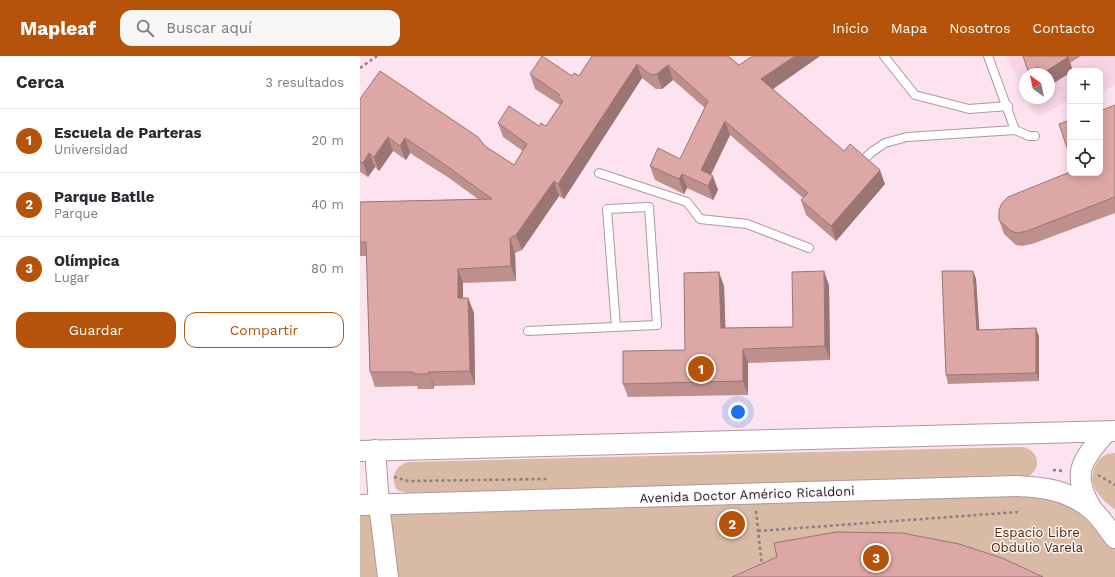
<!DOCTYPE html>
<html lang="es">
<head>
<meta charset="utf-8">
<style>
  body { margin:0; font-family:"Work Sans",sans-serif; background:#f7f7f7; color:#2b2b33 }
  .controls { position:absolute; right:12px; top:12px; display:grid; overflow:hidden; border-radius:8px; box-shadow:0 2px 10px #0003 }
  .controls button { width:36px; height:36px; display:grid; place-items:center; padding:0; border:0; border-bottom:1px solid #e1e1e2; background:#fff; color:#2b2b33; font:20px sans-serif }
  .compass { position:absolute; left:659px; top:12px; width:36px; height:36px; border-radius:50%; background:#fff; box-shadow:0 2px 10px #0003; rotate:327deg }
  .you { position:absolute; left:378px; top:356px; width:14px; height:14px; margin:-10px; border:3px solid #fff; border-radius:50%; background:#1a73e8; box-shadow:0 0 0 6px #1a73e833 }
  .badge { display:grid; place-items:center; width:26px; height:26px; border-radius:50%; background:#b45309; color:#fff; font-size:13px; font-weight:700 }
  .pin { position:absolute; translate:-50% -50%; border:2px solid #fff; box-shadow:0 1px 4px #0006 }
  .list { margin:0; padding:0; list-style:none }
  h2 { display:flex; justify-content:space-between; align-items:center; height:52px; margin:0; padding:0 16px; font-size:17px }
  h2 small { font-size:13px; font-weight:400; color:#7c7c81 }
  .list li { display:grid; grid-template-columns:26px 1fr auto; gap:12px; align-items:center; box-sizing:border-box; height:64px; padding:0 16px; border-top:1px solid #e1e1e2 }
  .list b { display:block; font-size:15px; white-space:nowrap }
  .list p { margin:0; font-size:13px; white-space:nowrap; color:#7c7c81 }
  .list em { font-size:13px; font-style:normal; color:#7c7c81 }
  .actions { display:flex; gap:8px; padding:12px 16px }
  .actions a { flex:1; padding:9px 0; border:1px solid #b45309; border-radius:12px; text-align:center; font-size:14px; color:#b45309 }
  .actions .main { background:#b45309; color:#fff }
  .icon { flex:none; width:22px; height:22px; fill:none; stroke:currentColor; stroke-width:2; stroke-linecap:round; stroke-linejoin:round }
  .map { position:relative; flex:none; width:755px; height:521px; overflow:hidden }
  header { display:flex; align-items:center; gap:24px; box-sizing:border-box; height:56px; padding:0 20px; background:#b45309; color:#fff }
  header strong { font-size:19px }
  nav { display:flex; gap:22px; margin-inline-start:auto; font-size:14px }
  .search { width:280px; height:36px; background:#f7f7f7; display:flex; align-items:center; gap:10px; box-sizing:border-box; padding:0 14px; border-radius:12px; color:#7c7c81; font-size:15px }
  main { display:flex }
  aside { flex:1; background:#fff }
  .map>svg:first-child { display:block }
  .built { fill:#f7d4e5 }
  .green { fill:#d8baa5 }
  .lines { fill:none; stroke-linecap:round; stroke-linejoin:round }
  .service-casing { stroke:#b097a3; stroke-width:10 }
  .tertiary-casing { stroke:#b097a3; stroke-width:22 }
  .path { stroke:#8f7d86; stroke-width:2.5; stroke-dasharray:3 3; stroke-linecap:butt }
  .service { stroke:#fff; stroke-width:8 }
  .tertiary { stroke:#fff; stroke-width:20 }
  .wall { fill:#bd908d }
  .shaded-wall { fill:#9a7573 }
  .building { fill:#dca7a4; stroke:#9a7573 }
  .labels { text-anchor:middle; stroke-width:3; stroke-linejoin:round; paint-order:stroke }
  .street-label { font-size:13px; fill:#241b20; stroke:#fcf6f9 }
  .park-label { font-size:13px; fill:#512905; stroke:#fcf6f9 }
</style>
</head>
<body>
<header>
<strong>Mapleaf</strong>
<div class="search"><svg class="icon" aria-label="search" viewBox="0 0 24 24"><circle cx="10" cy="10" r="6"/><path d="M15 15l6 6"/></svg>Buscar aquí</div>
<nav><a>Inicio</a><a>Mapa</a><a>Nosotros</a><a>Contacto</a></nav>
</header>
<main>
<aside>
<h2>Cerca<small>3 resultados</small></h2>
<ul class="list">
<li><span class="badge">1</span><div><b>Escuela de Parteras</b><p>Universidad</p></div><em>20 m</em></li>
<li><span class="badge">2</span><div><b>Parque Batlle</b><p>Parque</p></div><em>40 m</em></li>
<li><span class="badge">3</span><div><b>Olímpica</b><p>Lugar</p></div><em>80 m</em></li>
</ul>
<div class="actions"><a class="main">Guardar</a><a>Compartir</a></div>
</aside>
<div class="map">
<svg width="755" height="521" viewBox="0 0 755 521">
  <rect width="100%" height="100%" fill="#fde2ef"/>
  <polygon class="built" points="646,0 755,0 755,29 745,34 742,28 740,29 740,15 710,15 710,44 679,60 673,57 667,42 689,42 689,18 665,18 665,38"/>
  <g class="green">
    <path d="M663 391C681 395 682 416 664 422L47 437 37 434C30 421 34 411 48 406Z"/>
    <path d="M755 397V454C740 441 724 428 737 407 741 400 747 397 755 397Z"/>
    <polygon points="684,431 755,482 755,521 0,521 0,449"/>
  </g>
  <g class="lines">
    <defs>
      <g id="service">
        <polyline points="524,0 555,39 609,53 648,50"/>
        <polyline points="628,0 655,74 669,80 675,80"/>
        <polyline points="504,103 513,95 525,87 547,81 655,74"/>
        <polyline points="239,117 327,146 340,163 387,168 449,192"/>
        <polyline points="168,275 297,269 289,151 247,153 256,271"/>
      </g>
      <g id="tertiary">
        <polyline points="15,394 19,448 28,521"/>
        <polyline points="0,395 755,375"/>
        <path d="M0 449 656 430C684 431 708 434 731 453 740 460 748 473 755 482"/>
        <path d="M732 453C710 417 722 405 746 376"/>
      </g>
    </defs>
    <use href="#service" class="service-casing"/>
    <use href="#tertiary" class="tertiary-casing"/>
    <g class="path">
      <polyline points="0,12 17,0"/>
      <polyline points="693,414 704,415"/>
      <polyline points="738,419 755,429"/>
      <polyline points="34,421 48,425 188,423"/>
      <polyline points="396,455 402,510"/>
      <polyline points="398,475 658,456"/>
    </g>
    <use href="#service" class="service"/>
    <use href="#tertiary" class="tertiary"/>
  </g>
  <g class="wall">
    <polygon points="232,0 379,9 393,0 460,0 413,33 484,95 525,128 476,185 446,159 441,144 443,142 370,79 351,119 358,134 353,144 327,132 324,138 295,124 290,110 320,103 345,52 313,24 302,33 296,33 282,22 204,143 199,140 162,194 155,197 156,225 103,227 103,242 108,242 114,257 115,329 74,330 74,333 58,333 57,330 15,331 10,316 7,200 0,200 0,146 118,143 89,122 50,97 46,104 33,95 19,115 15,111 8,121 0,116 0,43 125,90 154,109 163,95 143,81 138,67 179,70 186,70 200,49 175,33 170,18 212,20 219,20"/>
    <polygon points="663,0 721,0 710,7 713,15 689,18 669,18"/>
    <polygon points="755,49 755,157 672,188 662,190 656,189 644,178 639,164 740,117"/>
    <polygon points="613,215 616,223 619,274 676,272 679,281 679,325 588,328 586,319"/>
    <polygon points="469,229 470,304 388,307 388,339 268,341 263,328 325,294 364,230 365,272 433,271"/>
  </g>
  <g class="shaded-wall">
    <polygon points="435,0 460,0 407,37 401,23"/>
    <polygon points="708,1 713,15 710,15 710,17 689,30 689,18 682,18"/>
    <polygon points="277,8 282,22 204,143 198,128"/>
    <polygon points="308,9 313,24 302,33 297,18"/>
    <polygon points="365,65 370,79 346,128 341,114"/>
    <polygon points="28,81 33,95 19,115 14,101"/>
    <polygon points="45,82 50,97 46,104 40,90"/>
    <polygon points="9,97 15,111 8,121 3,107"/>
    <polygon points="520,114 525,128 476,185 471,170"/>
    <polygon points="322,118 327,132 324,138 319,123"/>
    <polygon points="353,120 358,134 353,144 348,130"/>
    <polygon points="194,125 199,140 162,194 156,179"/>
    <polygon points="150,182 155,197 156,225 151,210"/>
    <polygon points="98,213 103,227 103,257 98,242"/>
    <polygon points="464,215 469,229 470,304 465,290"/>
    <polygon points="613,215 616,223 620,282 617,274"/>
    <polygon points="359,216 364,230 366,286 361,272"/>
    <polygon points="108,242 114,257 115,329 110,315"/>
    <polygon points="676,272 679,281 679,325 676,317"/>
    <polygon points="383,293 388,307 388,339 383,325"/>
    <polygon points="68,316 74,330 74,333 69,318"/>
  </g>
  <g class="building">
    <polygon points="182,0 212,20 214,17 219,20 232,0 368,0 379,9 393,0 435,0 401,23 484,95 490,88 520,114 471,170 441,144 448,137 365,65 341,114 353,120 348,130 322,118 319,123 290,110 298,92 320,103 348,45 308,9 297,18 291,19 277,8 198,128 194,125 156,179 150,182 151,210 98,213 98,242 108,242 110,315 68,316 69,318 53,318 53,316 10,316 6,186 0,186 0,146 132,143 84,108 45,82 40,90 28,81 14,101 9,97 3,107 0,105 0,43 20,15 118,81 125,90 154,109 167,88 138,67 149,50 179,70 181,67 186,70 203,45 198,41 200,39 170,18"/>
    <polygon points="663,0 708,0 708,1 682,18 681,18 678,11 668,15"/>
    <polygon points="755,49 755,141 667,175 657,177 651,175 639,164 639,154 642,147 648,141 710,116 710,117 740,117 740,55"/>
    <polygon points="710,64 710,100 699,68"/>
    <polygon points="464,215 465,290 383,293 383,325 263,328 263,295 325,294 324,217 359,216 361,272 433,271 432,216"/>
    <polygon points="582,215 613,215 617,274 676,272 676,317 586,319"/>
    <polygon points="476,476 542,477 599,488 642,502 683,521 372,521 417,501 414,487"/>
  </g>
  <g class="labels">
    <g class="street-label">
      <text transform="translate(387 438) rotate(-2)" y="5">Avenida Doctor Américo Ricaldoni</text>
    </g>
    <g class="park-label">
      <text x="677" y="481">Espacio Libre<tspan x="677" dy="15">Obdulio Varela</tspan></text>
    </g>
  </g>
</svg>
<div class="controls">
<button>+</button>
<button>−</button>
<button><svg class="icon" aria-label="locate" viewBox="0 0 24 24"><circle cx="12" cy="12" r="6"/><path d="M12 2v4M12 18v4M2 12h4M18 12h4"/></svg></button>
</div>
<svg class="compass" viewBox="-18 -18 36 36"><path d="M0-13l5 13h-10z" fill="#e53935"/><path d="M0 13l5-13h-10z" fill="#7c7c81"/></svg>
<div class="you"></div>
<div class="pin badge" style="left:341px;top:313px">1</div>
<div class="pin badge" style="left:372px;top:468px">2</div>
<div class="pin badge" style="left:516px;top:502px">3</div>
</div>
</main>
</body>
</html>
